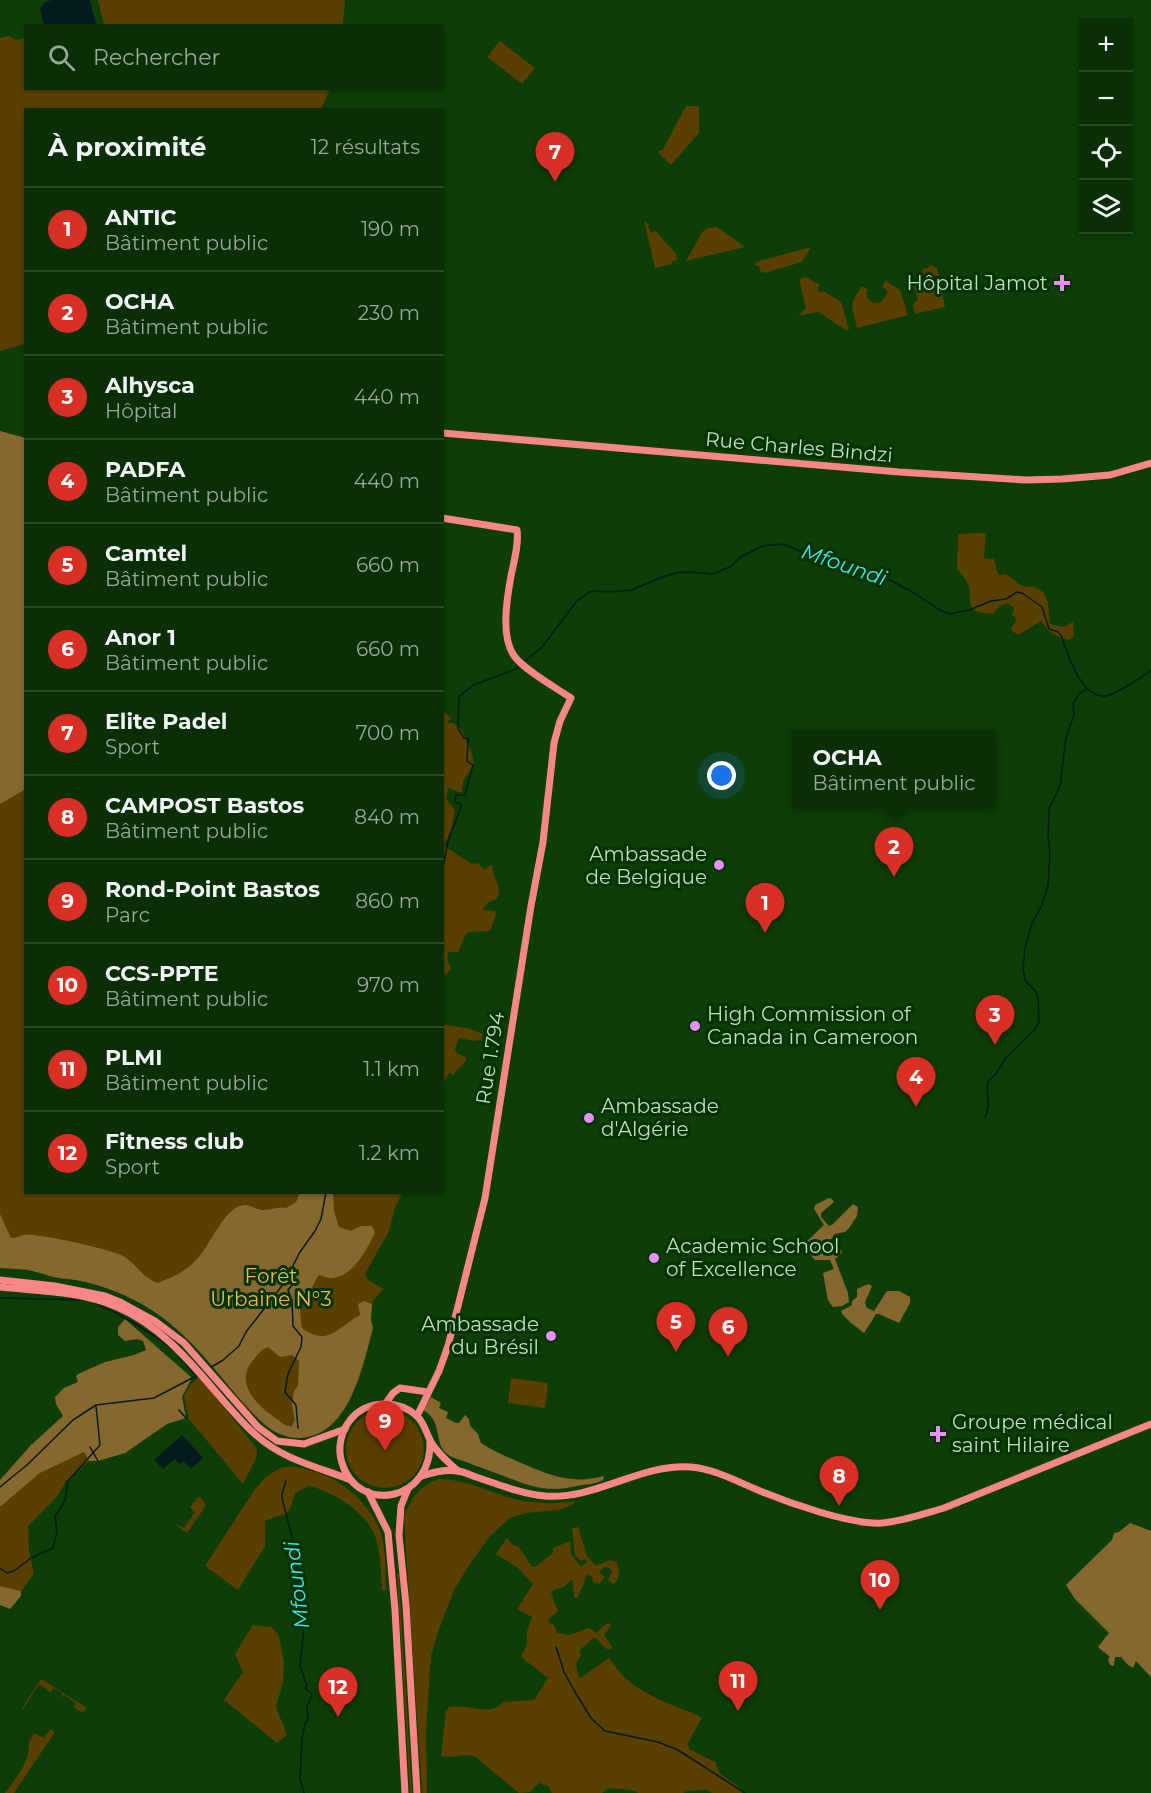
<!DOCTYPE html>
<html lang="fr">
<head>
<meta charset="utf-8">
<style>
  body { margin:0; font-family:Montserrat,sans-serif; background:#13360f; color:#f1f3f6 }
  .controls { position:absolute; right:18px; top:18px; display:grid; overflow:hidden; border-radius:0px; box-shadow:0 2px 4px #0004 }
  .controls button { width:54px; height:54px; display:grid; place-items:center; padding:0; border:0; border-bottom:2px solid #2a4a27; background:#0a2e05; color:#f1f3f6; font:30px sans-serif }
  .you { position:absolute; left:722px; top:776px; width:21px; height:21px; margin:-15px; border:4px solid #fff; border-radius:50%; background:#1a73e8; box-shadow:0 0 0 9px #1a73e833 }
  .badge { display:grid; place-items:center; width:39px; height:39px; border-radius:50%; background:#d93025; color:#fff; font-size:20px; font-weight:700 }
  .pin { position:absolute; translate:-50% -50px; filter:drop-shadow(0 2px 3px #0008) }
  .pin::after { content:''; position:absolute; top:32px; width:21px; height:18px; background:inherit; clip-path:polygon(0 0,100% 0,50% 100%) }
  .popup { position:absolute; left:792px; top:730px; width:204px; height:78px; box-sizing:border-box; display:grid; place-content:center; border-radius:0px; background:#0a2e05; filter:drop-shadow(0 2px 4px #0005); font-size:20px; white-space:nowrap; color:#99a89a }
  .popup b { font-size:22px; color:#f1f3f6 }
  .popup::after { content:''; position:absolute; left:50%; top:100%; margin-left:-12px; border:12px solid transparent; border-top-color:#0a2e05 }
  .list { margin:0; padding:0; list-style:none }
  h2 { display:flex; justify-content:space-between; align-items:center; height:78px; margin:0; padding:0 24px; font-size:26px }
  h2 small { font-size:20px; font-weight:400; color:#99a89a }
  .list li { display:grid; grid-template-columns:39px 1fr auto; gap:18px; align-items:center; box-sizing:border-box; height:84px; padding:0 24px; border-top:2px solid #2a4a27 }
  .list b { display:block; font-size:22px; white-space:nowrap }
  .list p { margin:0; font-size:20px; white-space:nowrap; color:#99a89a }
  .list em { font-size:20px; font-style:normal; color:#99a89a }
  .icon { flex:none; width:33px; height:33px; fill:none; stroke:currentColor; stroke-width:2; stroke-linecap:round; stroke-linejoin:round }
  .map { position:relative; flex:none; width:1151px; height:1793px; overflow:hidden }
  .search { position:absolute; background:#0a2e05; box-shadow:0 2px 4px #0004; left:24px; top:24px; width:420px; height:66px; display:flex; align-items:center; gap:15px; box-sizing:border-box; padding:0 21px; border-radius:0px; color:#99a89a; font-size:22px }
  .panel { position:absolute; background:#0a2e05; box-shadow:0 2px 4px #0004; left:24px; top:108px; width:420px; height:1086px; border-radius:0px }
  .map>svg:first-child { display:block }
  .green { fill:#593f00 }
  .forest { fill:#86682f; fill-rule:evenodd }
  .water { fill:#051a1c }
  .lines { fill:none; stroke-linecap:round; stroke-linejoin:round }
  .stream { stroke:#051a1c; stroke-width:1.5 }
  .secondary { stroke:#f68785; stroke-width:7 }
  .poi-dot { fill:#eb8dfb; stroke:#030; stroke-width:2 }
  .labels { text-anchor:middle; stroke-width:6; stroke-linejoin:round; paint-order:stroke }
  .poi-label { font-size:20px; fill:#c3ddbf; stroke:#030; text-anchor:start }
  .street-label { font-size:20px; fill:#c3ddbf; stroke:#030 }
  .park-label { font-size:20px; fill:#eeb84d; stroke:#030 }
  .water-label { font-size:21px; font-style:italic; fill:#36eaf5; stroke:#030 }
</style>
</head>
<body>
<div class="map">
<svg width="1151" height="1793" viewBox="0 0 1151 1793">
  <rect width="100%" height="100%" fill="#0d3e07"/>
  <g class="green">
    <polygon points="98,0 345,0 343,25 104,26"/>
    <polygon points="9,36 16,40 25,38 26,88 330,89 321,109 26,110 25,344 0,351 0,38"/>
    <polygon points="500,41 535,68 522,84 487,57"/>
    <polygon points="686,106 699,106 699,133 671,165 658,152 660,150 662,151"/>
    <polygon points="644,220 649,225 648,227 652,233 655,230 676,254 677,260 672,261 672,264 655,268"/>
    <polygon points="717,227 745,247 686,261 703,231 708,228"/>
    <polygon points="811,247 802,262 765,273 760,271 759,266 756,266 755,262"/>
    <polygon points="930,265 937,268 945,307 915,314 913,304 918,299 913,285 924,268 927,269"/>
    <polygon points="806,277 820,285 817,290 821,293 823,291 841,302 849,330 846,330 818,312 798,316 806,308 799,279"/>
    <path d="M886 281 900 290 908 315 857 328C852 304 848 307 862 286L868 290 866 293 868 299 874 303 881 302 887 294 886 289 882 287Z"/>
    <path d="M0 431 26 438V1192L402 1193 395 1208 389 1231 365 1274 368 1280 384 1289C370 1301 368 1311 373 1328 364 1362 350 1434 305 1437 289 1438 276 1434 263 1423 242 1407 227 1382 210 1362 196 1345 181 1331 163 1318 140 1300 109 1287 81 1281 72 1279 62 1279 54 1277 48 1276 42 1273 36 1272 25 1269 12 1269 0 1268Z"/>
    <path d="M986 533 984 558 994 559 998 575 1006 574 1022 586 1034 587 1043 592 1048 602 1050 624 1063 627 1073 622 1074 636 1070 640C1056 637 1049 633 1041 621L1018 635 1011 630 1017 619 1012 615 1014 608 1007 603 999 607 992 614C982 613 970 613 970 600 970 592 971 598 970 590 968 581 963 576 957 569L958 534Z"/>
    <path d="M443 711 452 719 448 720 449 723H453L462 730C467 742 472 750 474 764L463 781 462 793 448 788 446 799 455 810 452 826 444 846 472 864 478 863 484 870 491 865 493 867C492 882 503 880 497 899L489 902 483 908V910L495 911 496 915 490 931 469 932 466 934 458 952H448L447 959 451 968 446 975 442 971Z"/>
    <polygon points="443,1023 444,1025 467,1028 483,1034 481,1040 474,1041 459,1038 455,1049 457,1053 466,1057 466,1061 455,1072 455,1075 449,1073 443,1084"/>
    <polygon points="200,1377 257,1449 256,1459 243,1484 189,1419 184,1396 191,1384"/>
    <polygon points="511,1378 548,1383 545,1408 508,1403"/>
    <circle cx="385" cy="1449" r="39"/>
    <polygon points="84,1452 89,1461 66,1481 56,1498 28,1526 29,1550 34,1574 21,1591 0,1586 0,1507 40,1473"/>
    <path d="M294 1466C306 1470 319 1472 330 1478 349 1487 369 1506 378 1526 387 1545 385 1570 386 1590L382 1591C381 1574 381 1556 376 1539 369 1514 333 1491 309 1486L295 1493C287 1521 288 1511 265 1521V1546L238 1590 205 1566 255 1489 267 1476 280 1468Z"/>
    <path d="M439 1479C468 1479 492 1494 519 1500 538 1504 556 1504 575 1501L574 1504 559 1510 526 1513 510 1518 490 1536 470 1564 454 1590 438 1632 431 1656 426 1730 427 1793H422L404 1517C412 1497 418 1487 439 1479Z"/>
    <polygon points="198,1497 201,1498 205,1503 205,1507 187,1533 177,1526 178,1525 184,1528 195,1512 190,1507"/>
    <path d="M578 1527 587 1556 596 1566 610 1560 617 1562C618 1570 622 1579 613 1584L608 1580 612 1572 610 1568 605 1567 599 1572 605 1577 599 1584 593 1582 592 1576 586 1575 583 1586 577 1598H574L573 1581 571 1580 564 1587 554 1590 551 1593 558 1611 548 1620 549 1623 554 1625 557 1633 569 1635 589 1628 596 1633C600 1630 604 1624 609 1623L611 1625 604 1635 612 1647 610 1650 605 1648 596 1638H593L579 1651 581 1655 576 1663 579 1678 582 1677 609 1658C614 1664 618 1671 624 1677 645 1696 674 1706 700 1716L701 1719 688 1743 689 1749 715 1762 720 1774 739 1787 742 1793H712L707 1790H701L687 1791 683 1793H639L630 1790 608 1788 602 1793H552L548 1786 539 1783 530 1792 519 1793 515 1790 476 1757C465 1752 453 1759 441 1756L446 1711 449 1707C467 1703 490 1718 503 1702L534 1700 548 1678 521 1657 527 1644V1631L532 1617 517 1609 533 1584 518 1568 496 1554 507 1538 513 1545 519 1547 532 1567H535L553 1553V1548L570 1541 571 1554 580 1566H581L587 1562 585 1559 582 1561 575 1556C573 1546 574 1537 572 1528Z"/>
    <polygon points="397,1573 399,1574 400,1595 412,1793 410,1793"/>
    <polygon points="253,1625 272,1627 279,1636 284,1663 283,1682 276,1707 287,1735 277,1743 224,1700 243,1672 235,1654"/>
    <polygon points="41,1679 43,1680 87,1708 82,1713 74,1707 76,1703 64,1695 60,1698 62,1693 54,1688 50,1692 39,1684 23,1709 22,1708"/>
    <path d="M50 1729 55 1732 14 1793H5C17 1776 30 1762 29 1742L34 1733 44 1738Z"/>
  </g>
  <g class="forest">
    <polygon points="0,431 25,438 26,789 0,804"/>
    <path d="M300 1193H333L334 1211 339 1227 351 1231 361 1226H372L375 1233C367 1249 353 1276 333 1278 328 1279 323 1276 319 1275 315 1280 313 1287 309 1292 297 1304 300 1312 302 1328 328 1347 337 1328 360 1315L358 1304 364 1301 372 1304 371 1320 373 1328C362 1367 350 1434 301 1438 286 1439 270 1431 260 1420 226 1387 202 1347 163 1318 140 1300 109 1287 81 1281 72 1279 62 1279 54 1277 48 1276 42 1273 36 1272 25 1268 12 1269 0 1268V1214L11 1238C17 1238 19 1236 24 1235 35 1232 109 1249 121 1255 137 1263 139 1276 158 1283 173 1277 186 1272 197 1259 209 1247 225 1205 245 1205 251 1205 257 1210 263 1210 272 1210 276 1207 286 1208L296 1202ZM268 1347 280 1357 292 1355 299 1361 298 1386 294 1391 292 1405 295 1420 292 1426C284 1427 283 1423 277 1419 256 1405 233 1382 254 1359 258 1354 262 1349 268 1347Z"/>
    <polygon points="829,1198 832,1199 834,1202 821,1213 821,1217 829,1226 832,1225 853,1204 858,1207 857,1216 849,1228 845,1232 835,1234 823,1250 825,1251 835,1247 839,1248 842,1251 841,1254 835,1259 848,1293 849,1302 842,1306 833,1307 828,1300 823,1273 834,1269 830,1260 815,1260 807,1251 804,1244 824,1225 814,1209 815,1205"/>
    <polygon points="868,1284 872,1286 865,1302 866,1306 867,1308 874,1311 887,1291 899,1291 910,1297 910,1303 899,1323 879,1314 876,1314 864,1333 851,1323 843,1315 841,1311 852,1305 852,1301 857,1297 857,1289"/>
    <polygon points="125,1319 192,1378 182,1397 186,1418 167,1424 125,1453 98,1461 89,1461 84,1452 40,1473 0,1507 0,1480 31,1445 63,1416 56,1404 55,1397 64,1388 78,1382 76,1376 78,1374 105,1362 134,1355 146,1350 143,1341 137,1339 125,1341 118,1335 118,1327"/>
    <path d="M431 1397 441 1403 439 1408 448 1412 446 1418 456 1423H459L465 1415 469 1419 470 1426 478 1434 481 1443C493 1451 505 1456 519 1462 549 1475 571 1485 604 1476L603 1480C594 1485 586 1484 577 1486 545 1493 530 1486 501 1475 491 1471 481 1468 471 1464 463 1460 452 1459 446 1453 434 1443 443 1421 423 1410Z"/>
    <polygon points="1130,1523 1151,1531 1151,1677 1136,1661 1133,1668 1128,1665 1121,1657 1115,1657 1114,1666 1110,1665 1108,1659 1110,1657 1098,1647 1109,1633 1075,1599 1066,1585 1112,1540 1114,1533 1119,1532"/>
    <polygon points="0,1586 21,1591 21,1596 10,1609 0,1605"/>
  </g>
  <g class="water">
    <polygon points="52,0 90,0 96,25 44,25 40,9 45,2"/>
    <polygon points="182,1435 203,1458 191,1469 183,1461 179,1464 175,1459 163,1469 154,1460"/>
  </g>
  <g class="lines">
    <g class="stream">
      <path d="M524 662 542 647 576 602 589 592 596 591 608 592 632 590 662 577 676 573 689 572 712 574 730 567 741 557 754 550 763 546 784 544 844 570 859 573 879 574 914 593 938 609 949 614 969 610 991 601 1006 599 1017 592 1022 593 1042 607 1049 629 1058 632 1061 635C1068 654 1080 698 1106 696 1115 695 1142 677 1151 670"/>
      <polyline points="442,873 448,841 461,807 461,805 455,801 456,795 465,795 473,765 467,761 468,739 464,738 458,728 459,697 473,685 516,669 520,665"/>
      <polyline points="442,970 444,994 442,1003"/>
      <path d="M985 1118C992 1100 985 1096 988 1081L996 1074 1005 1059 1034 1030 1039 1022 1038 997 1036 992 1025 980 1023 968 1025 948 1032 923 1042 905 1048 885 1050 855 1048 835 1049 809 1060 786 1066 737 1074 715 1073 703 1079 694 1086 689"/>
      <polyline points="288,1274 296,1280 288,1290 292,1301 293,1326 302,1337 301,1347 288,1374 285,1392 296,1405 298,1428"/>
      <polyline points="0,1298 83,1300"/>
      <path d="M96 1303C124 1316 149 1331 174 1350"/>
      <polyline points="179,1356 196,1375"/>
      <polyline points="210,1368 223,1360 239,1346 246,1332 284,1283 300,1252 315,1231 321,1219 326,1192"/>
      <polyline points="179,1410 186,1418"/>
      <polyline points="90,1447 98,1461"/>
      <polyline points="286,1481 282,1494 282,1498 298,1560 296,1574 299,1591 297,1598 305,1616 300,1666 307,1686 305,1688 311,1693 312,1696 307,1706 308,1719 305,1724 302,1738 300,1779 304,1793"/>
      <polyline points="0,1487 27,1465 73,1420 96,1405 154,1398 198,1375"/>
      <path d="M0 1568 7 1573 14 1571 31 1558 53 1548 57 1532 55 1516C65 1503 67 1498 67 1482L100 1445 96 1406"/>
      <polyline points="556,1647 564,1672 575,1692 591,1718 605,1731 658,1742 678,1750 745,1793"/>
    </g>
    <g class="secondary">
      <polyline points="442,433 899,472 1026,480 1062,479 1110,475 1151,463"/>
      <polyline points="0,1280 55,1286 105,1296 120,1302 155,1321 184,1343 258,1427 277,1441 304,1444 345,1429"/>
      <path d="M0 1287C38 1291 81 1291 117 1307 164 1327 195 1368 228 1406 237 1416 246 1427 257 1436 284 1460 318 1467 351 1480"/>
      <polyline points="386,1403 393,1393 400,1388 428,1392"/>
      <path d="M417 1416 439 1371 448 1346 485 1198 531 906 543 842 554 743 560 721 571 698C556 688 526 671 515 657 500 638 507 598 511 576 514 561 519 544 517 530L442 518"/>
      <path d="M430 1440C433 1502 358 1515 342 1463 337 1448 341 1431 351 1419 367 1400 398 1399 417 1416 424 1423 426 1432 430 1440 436 1452 448 1462 458 1471"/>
      <path d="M422 1476C434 1472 445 1469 458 1471 465 1472 472 1476 479 1478 500 1485 522 1494 545 1496 596 1500 641 1463 691 1467 715 1469 738 1482 760 1491 789 1503 851 1525 882 1523 904 1521 923 1514 944 1508L1151 1424"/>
      <polyline points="408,1489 401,1506 399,1535 406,1605 417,1793"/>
      <polyline points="368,1492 388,1532 395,1610 405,1793"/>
    </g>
  </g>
  <g class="poi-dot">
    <path d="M1059 274h6v6h6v6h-6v6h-6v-6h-6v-6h6z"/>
    <circle cx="719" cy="865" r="6"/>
    <circle cx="695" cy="1026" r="6"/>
    <circle cx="589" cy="1118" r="6"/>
    <circle cx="654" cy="1258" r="6"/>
    <circle cx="551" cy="1336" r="6"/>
    <path d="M935 1425h6v6h6v6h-6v6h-6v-6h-6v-6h6z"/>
  </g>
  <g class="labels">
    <g class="poi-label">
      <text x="1048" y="290" text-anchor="end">Hôpital Jamot</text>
      <text x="707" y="861" text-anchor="end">Ambassade<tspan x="707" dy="23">de Belgique</tspan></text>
      <text x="707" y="1021">High Commission of<tspan x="707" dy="23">Canada in Cameroon</tspan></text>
      <text x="601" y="1113">Ambassade<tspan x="601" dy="23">d'Algérie</tspan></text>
      <text x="666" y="1253">Academic School<tspan x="666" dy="23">of Excellence</tspan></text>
      <text x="539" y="1331" text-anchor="end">Ambassade<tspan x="539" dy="23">du Brésil</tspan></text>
      <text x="952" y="1429">Groupe médical<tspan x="952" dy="23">saint Hilaire</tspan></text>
    </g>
    <g class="street-label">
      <text transform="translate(799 447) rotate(5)" y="7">Rue Charles Bindzi</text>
      <text transform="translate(490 1058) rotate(-81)" y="7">Rue 1.794</text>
    </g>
    <g class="park-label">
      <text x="271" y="1283">Forêt<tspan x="271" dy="23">Urbaine N°3</tspan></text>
    </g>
    <g class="water-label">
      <text transform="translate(844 565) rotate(19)" y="7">Mfoundi</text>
      <text transform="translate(297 1585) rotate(-97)" y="7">Mfoundi</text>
    </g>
  </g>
</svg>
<div class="controls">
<button>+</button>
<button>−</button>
<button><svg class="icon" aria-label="locate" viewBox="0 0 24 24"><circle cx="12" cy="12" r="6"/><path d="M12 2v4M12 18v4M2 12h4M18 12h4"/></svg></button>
<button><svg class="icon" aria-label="layers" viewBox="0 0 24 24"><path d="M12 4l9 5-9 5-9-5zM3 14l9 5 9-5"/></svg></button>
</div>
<div class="you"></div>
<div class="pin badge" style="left:765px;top:933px">1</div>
<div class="pin badge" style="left:894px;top:877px">2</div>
<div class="popup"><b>OCHA</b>Bâtiment public</div>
<div class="pin badge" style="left:995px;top:1045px">3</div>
<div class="pin badge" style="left:916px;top:1107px">4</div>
<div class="pin badge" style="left:676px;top:1352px">5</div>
<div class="pin badge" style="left:728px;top:1357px">6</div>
<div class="pin badge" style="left:555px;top:182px">7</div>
<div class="pin badge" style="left:839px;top:1506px">8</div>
<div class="pin badge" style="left:385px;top:1451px">9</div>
<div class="pin badge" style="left:880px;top:1610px">10</div>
<div class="pin badge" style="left:738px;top:1711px">11</div>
<div class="pin badge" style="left:338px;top:1717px">12</div>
<div class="search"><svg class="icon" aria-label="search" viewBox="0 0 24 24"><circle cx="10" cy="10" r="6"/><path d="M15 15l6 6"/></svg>Rechercher</div>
<section class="panel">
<h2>À proximité<small>12 résultats</small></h2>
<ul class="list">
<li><span class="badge">1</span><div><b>ANTIC</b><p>Bâtiment public</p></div><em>190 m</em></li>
<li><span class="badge">2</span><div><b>OCHA</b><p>Bâtiment public</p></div><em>230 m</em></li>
<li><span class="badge">3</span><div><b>Alhysca</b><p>Hôpital</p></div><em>440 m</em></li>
<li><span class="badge">4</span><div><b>PADFA</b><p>Bâtiment public</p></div><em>440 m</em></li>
<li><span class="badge">5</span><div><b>Camtel</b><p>Bâtiment public</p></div><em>660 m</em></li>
<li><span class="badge">6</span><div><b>Anor 1</b><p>Bâtiment public</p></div><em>660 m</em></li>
<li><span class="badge">7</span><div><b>Elite Padel</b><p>Sport</p></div><em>700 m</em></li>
<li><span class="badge">8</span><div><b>CAMPOST Bastos</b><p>Bâtiment public</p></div><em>840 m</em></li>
<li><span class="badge">9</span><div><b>Rond-Point Bastos</b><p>Parc</p></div><em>860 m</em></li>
<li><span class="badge">10</span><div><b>CCS-PPTE</b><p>Bâtiment public</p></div><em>970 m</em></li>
<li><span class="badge">11</span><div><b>PLMI</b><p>Bâtiment public</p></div><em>1.1 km</em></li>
<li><span class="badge">12</span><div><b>Fitness club</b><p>Sport</p></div><em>1.2 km</em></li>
</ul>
</section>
</div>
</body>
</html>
